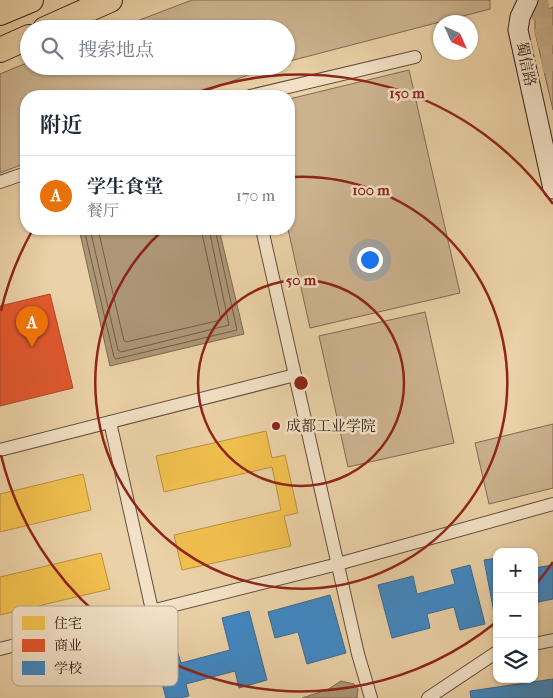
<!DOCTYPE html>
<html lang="zh">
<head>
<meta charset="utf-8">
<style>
  body { margin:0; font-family:"IM FELL French Canon","Noto Serif SC",serif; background:#f6f6f7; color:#1f2937 }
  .controls { position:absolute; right:15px; bottom:15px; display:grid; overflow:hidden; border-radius:10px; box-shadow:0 1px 4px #0004 }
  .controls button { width:45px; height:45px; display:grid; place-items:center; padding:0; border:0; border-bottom:1px solid #e0e1e3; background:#fff; color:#1f2937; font:25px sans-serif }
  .compass { position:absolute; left:433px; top:15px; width:45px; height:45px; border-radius:50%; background:#fff; box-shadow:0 1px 4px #0004; rotate:135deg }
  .you { position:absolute; left:369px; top:259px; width:18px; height:18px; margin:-12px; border:4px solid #fff; border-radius:50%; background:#1a73e8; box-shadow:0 0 0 8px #1a73e833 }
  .badge { display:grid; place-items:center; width:32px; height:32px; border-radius:50%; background:#1a73e8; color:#fff; font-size:16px; font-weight:700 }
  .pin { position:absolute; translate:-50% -41px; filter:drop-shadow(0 1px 2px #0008) }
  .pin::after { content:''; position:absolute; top:26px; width:18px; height:15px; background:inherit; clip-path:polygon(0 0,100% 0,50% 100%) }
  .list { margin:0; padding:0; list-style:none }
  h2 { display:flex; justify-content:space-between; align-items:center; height:65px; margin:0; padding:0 20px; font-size:21px }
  h2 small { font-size:16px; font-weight:400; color:#747a83 }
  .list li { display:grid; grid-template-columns:32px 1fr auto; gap:15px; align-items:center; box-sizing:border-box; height:80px; padding:0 20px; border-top:1px solid #e0e1e3 }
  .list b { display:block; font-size:19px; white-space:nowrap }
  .list p { margin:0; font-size:16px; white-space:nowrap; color:#747a83 }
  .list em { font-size:16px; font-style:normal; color:#747a83 }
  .icon { flex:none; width:28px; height:28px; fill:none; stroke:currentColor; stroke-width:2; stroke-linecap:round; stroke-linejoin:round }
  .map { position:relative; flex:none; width:553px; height:698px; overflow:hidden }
  .search { position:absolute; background:#fff; box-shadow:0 1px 4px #0004; left:20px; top:20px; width:275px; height:55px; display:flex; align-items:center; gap:12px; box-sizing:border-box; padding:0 18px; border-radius:28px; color:#747a83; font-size:19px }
  .panel { position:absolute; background:#fff; box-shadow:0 1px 4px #0004; left:20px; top:90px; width:275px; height:145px; border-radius:20px }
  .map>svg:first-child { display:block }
  .green { fill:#ccb38f; stroke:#806b54 }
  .water { fill:#ad9676; stroke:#7d6850 }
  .homes { fill:#f2c14e; stroke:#b9923e }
  .shops { fill:#e4572e; stroke:#af4727 }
  .schools { fill:#3f88c5; stroke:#3c6a91 }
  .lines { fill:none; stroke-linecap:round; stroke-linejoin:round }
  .shore { stroke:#705c47; stroke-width:1 }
  .secondary-tunnel { stroke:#c6ae8a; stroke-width:19; stroke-dasharray:19 9; stroke-linecap:butt }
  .street-casing { stroke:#624e3c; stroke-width:14 }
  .secondary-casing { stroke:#342318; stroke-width:21 }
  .highway-casing { stroke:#342318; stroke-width:26 }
  .street { stroke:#f2e1c6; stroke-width:12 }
  .secondary { stroke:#f2e1c6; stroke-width:19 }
  .highway { stroke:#ebd1a7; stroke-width:24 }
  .ring { fill:none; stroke:#8f2418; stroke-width:2.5 }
  .poi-dot { fill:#8f2418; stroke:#f2e1c6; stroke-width:2 }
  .labels { text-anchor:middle; stroke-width:5; stroke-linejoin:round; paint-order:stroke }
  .street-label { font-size:15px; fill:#342318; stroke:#f2e1c6 }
  .poi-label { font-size:15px; fill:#342318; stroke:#f2e1c6; text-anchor:start }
  .key { fill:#f2e1c6; stroke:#b9a892; stroke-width:1 }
  .key-label { font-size:14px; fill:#342318 }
  .centre { fill:#8f2418; stroke:#f2e1c6; stroke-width:2.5 }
  .ring-label { font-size:15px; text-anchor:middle; font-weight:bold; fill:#8f2418; stroke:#f2e1c6; stroke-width:5; stroke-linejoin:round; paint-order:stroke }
</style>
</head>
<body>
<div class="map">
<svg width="553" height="698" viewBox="0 0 553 698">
  <rect width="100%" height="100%" fill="#ebd1a7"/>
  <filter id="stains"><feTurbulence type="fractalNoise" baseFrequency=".004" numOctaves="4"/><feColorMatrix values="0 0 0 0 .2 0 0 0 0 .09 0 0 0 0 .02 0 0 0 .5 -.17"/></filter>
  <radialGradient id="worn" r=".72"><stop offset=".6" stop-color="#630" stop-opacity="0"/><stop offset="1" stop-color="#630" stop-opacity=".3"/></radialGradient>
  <g class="green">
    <polygon points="192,0 490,0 490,9 286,62 286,29 116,29"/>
    <polygon points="553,7 553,110 535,32 535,16"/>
    <polygon points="29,62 29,66 271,66 194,96 26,96 26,163 0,173 0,74"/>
    <polygon points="409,70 460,293 310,328 288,229 289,99"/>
    <polygon points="425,312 454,443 348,467 319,336"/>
    <polygon points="553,424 553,488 489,504 475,443"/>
  </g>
  <g class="water">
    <polygon points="79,229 219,229 244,334 110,366"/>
    <polygon points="341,681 354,684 358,689 357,698 302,698 327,690"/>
  </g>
  <g class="homes">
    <polygon points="266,431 272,458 285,455 298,513 284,516 291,546 182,570 174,535 281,510 272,467 164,492 156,456"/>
    <polygon points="83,474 91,510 0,532 0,494"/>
    <polygon points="101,553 110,589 0,615 0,577"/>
  </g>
  <polygon class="shops" points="50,294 73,388 0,406 0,306"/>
  <g class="schools">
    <polygon points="497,558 497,623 496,623 484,560"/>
    <polygon points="470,565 485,624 460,630 454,607 427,614 430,628 392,638 378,585 413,576 417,594 455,584 451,570"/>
    <polygon points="553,565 553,599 534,603 534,568"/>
    <polygon points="330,595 346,653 307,664 298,632 275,638 268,612"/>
    <polygon points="249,611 267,680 239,688 235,671 186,684 189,696 180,698 166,698 150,639 172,633 181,663 230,650 222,618"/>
    <polygon points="553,679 553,698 471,698 470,691"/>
  </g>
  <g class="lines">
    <g class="shore">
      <polyline points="84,229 114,357 116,359 237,330 215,229"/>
      <polyline points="90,229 118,350 121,352 229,325 209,229"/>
      <polyline points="98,229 124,341 126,342 221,320 201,229"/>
    </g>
    <polyline class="secondary-tunnel" points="538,0 553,71"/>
    <defs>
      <g id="street">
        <polyline points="250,96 415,57"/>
        <polyline points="0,182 26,173"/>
        <polyline points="262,229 358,654 371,698"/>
        <polyline points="110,422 152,610"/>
        <polyline points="0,450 295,375"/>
        <polyline points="534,644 553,640"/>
        <polyline points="0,649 338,564 553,504"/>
        <polyline points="428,698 497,652"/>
      </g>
      <polyline id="secondary" points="528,0 520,17 518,30 553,189"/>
      <g id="highway">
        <polyline points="0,13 31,0"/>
        <polyline points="45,29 110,0"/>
        <polyline points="0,50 29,37"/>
      </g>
    </defs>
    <use href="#street" class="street-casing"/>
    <use href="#secondary" class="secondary-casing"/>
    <use href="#highway" class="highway-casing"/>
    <use href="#street" class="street"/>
    <use href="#secondary" class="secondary"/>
    <use href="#highway" class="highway"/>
  </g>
  <g class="ring">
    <circle cx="301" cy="383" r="103"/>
    <path d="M290 177A206 206 0 1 1 163 230"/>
    <path d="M553 562A309 309 0 0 1 536 584M495 623A309 309 0 0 1 1 455M1 311A309 309 0 0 1 32 231M188 96A309 309 0 0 1 553 204"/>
  </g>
  <circle class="poi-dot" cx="276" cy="426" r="5"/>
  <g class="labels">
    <g class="street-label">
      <text transform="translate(526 64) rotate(78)" y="5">蜀信路</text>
    </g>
    <g class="poi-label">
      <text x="286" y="431">成都工业学院</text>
    </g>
  </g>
  <rect x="12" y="606" width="166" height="80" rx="8" class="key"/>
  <rect x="22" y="616" width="23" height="14" fill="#f2c14e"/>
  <rect x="22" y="639" width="23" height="13" fill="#e4572e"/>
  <rect x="22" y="661" width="23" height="14" fill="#3f88c5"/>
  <g class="key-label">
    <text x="54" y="628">住宅</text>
    <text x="54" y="650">商业</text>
    <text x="54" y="673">学校</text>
  </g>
  <circle cx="301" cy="383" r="8" class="centre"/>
  <g class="ring-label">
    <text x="407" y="98">150 m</text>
    <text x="371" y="195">100 m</text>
    <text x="301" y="285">50 m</text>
  </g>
  <rect width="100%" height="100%" filter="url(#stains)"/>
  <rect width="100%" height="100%" fill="url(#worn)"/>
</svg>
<div class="controls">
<button>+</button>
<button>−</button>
<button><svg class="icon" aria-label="layers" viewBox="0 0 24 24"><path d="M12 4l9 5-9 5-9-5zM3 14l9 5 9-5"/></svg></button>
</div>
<svg class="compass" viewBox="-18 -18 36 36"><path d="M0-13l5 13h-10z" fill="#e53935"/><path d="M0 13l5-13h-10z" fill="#747a83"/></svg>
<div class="you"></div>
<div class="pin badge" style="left:32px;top:347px;background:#e8710a">A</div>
<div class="search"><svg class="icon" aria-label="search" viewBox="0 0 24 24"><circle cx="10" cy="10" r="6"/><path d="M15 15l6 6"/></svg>搜索地点</div>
<section class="panel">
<h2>附近<small></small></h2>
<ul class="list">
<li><span class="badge" style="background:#e8710a">A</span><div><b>学生食堂</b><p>餐厅</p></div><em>170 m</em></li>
</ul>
</section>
</div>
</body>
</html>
